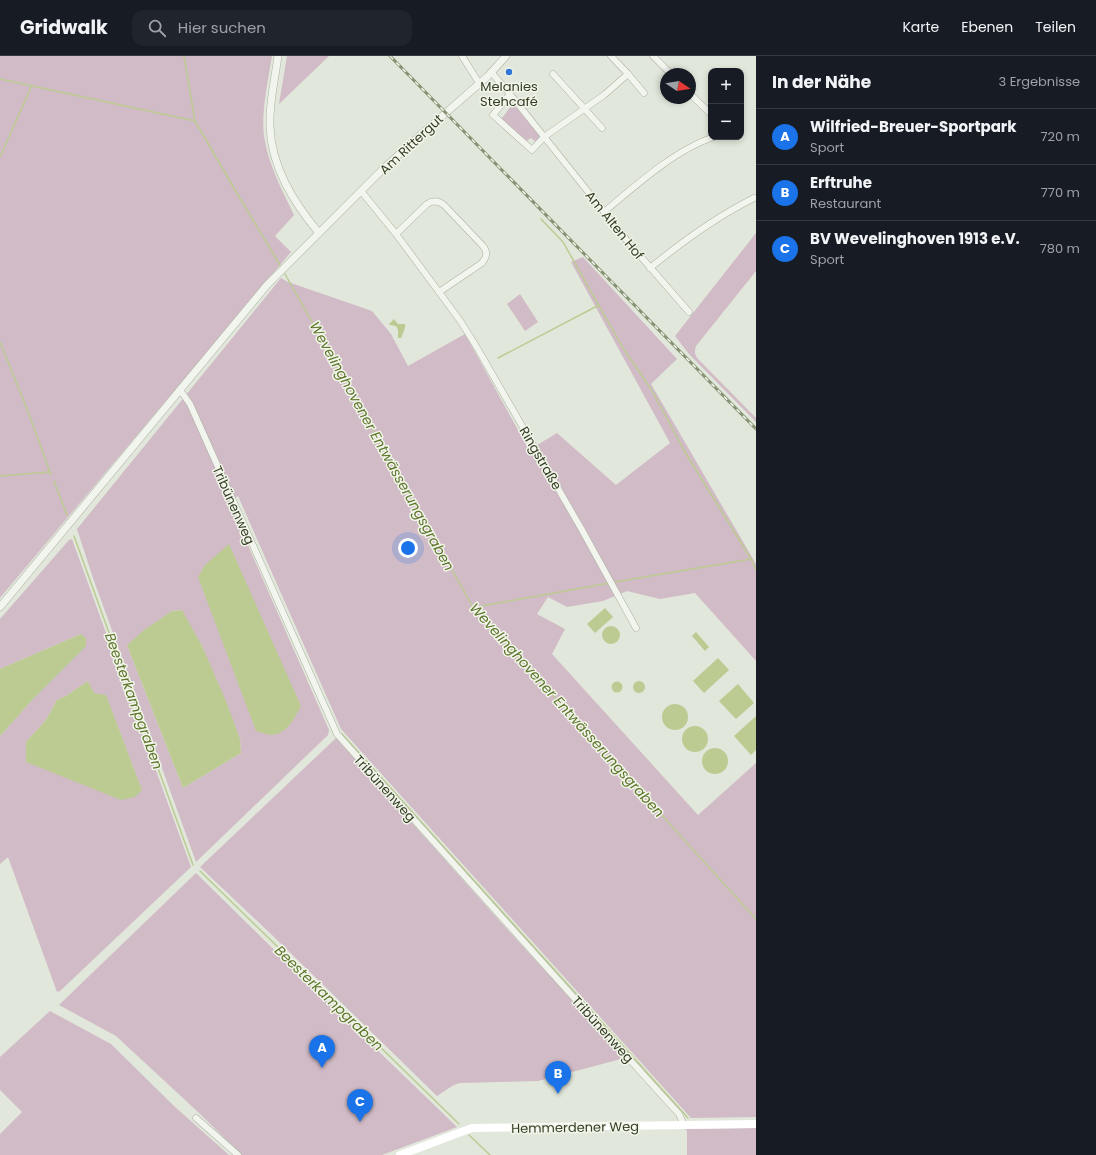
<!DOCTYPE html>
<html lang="de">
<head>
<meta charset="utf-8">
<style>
  body { margin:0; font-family:Poppins,sans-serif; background:#20242c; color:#f1f3f6 }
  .controls { position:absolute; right:12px; top:12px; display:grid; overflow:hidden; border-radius:8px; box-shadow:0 2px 6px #0003 }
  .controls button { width:36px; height:36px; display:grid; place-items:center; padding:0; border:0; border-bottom:1px solid #363941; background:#171b24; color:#f1f3f6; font:20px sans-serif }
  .compass { position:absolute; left:660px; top:12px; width:36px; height:36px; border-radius:50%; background:#171b24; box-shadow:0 2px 6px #0003; rotate:102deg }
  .you { position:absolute; left:408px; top:492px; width:14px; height:14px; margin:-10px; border:3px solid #fff; border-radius:50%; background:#1a73e8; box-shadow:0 0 0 6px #1a73e833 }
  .badge { display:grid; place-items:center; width:26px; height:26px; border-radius:50%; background:#1a73e8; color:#fff; font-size:13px; font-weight:700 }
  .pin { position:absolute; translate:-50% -33px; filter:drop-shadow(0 1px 2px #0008) }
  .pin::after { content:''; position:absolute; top:21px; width:14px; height:12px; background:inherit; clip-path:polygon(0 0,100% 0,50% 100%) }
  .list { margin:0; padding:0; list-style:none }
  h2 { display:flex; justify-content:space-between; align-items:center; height:52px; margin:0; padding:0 16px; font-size:17px }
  h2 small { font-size:13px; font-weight:400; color:#9ea1a6 }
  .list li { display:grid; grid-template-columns:26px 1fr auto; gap:12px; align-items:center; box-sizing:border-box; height:56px; padding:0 16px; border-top:1px solid #363941 }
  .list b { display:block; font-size:15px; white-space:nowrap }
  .list p { margin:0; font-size:13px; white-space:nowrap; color:#9ea1a6 }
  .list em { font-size:13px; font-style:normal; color:#9ea1a6 }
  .icon { flex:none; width:22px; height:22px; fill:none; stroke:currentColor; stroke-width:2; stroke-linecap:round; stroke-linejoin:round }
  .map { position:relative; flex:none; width:756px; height:1099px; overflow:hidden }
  header { display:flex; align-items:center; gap:24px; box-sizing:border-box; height:56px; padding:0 20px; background:#171b24; border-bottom:1px solid #363941 }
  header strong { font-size:19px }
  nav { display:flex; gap:22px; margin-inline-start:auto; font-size:14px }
  .search { width:280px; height:36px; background:#20242c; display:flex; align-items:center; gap:10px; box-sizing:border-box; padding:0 14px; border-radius:12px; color:#9ea1a6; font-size:15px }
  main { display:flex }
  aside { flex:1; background:#171b24 }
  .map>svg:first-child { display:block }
  .green { fill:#d1bbc6; fill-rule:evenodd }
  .water { fill:#bccb92 }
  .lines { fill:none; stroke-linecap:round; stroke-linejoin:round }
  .stream { stroke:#bccb92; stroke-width:1.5 }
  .minor-casing { stroke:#aab1a0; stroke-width:7 }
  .tertiary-casing { stroke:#aab1a0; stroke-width:8 }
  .minor { stroke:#f2f5ee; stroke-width:6 }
  .tertiary { stroke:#f2f5ee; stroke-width:7 }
  .secondary { stroke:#fff; stroke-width:8 }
  .rail-casing { stroke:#869273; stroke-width:3 }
  .rail { stroke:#f1f5ea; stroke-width:1.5; stroke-dasharray:4.5; stroke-linecap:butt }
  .poi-dot { fill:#3275d9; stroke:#f1f5ea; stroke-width:1.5 }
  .labels { text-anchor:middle; stroke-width:3; stroke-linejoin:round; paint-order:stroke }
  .poi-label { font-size:13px; fill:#343e24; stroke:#f1f5ea }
  .street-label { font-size:13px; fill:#343e24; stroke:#f1f5ea }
  .water-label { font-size:14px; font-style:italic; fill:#5e752b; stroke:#f1f5ea }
</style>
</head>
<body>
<header>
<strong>Gridwalk</strong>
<div class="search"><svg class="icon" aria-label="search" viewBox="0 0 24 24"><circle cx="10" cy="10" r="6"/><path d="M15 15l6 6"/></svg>Hier suchen</div>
<nav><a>Karte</a><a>Ebenen</a><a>Teilen</a></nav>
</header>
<main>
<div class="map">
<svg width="756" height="1099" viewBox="0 0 756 1099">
  <rect width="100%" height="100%" fill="#e2e7db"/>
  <g class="green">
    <path d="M0 0H272C268 25 261 56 264 80 268 108 282 134 294 159L275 180 291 196 0 542Z"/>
    <polygon points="287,0 329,0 279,48"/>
    <polygon points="513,47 541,81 536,86 531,82 525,86 500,65"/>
    <path d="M756 177V215L696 290C694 296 695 299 698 303L756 362V366L689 298 675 280Z"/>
    <path d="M583 201 677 303 651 328 756 508V605L695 537 660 543 627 535 603 545 567 551 548 541 537 558 565 573 552 598 698 759 756 707V1061L691 1062 341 673 238 440 229 446 329 674 328 679 196 806 93 522 77 473 281 222 288 226 372 255 391 278 408 310 465 278 529 394 557 377 616 429 670 387 571 206ZM181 554 202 590 240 683 241 697 183 732 127 589 172 555Z"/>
    <polygon points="520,238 538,266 525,275 507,248"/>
    <path d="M72 483 191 811 60 935 57 936 8 801 0 808V680L34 642 81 578 0 613V563L69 484ZM88 625 93 637 106 640 142 734 26 686 46 664 57 644 66 640Z"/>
    <polygon points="336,682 505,871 625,1002 538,1025 459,1027 452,1030 437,1040 272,879 200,811"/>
    <polygon points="196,817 312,931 457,1071 382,1099 242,1099 198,1056 116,980 59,949"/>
    <polygon points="50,955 111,988 175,1051 229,1099 0,1099 0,1078 22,1056 0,1034 0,1001"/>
    <polygon points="756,1072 756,1099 687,1099 687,1075 685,1073"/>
  </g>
  <g class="water">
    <path d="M394 263 398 268H405C406 272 402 279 401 282H398V274L396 270 390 269 389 268Z"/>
    <path d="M229 488 301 650C294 663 287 679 269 679 265 678 260 676 256 675L198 521 205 509Z"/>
    <polygon points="605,552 613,561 595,577 587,568"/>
    <polygon points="182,554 202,590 226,645 240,683 241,697 183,732 127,589 144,574 172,555"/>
    <circle cx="611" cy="579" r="9"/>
    <polygon points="696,576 709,591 705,595 692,580"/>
    <polygon points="81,578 86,582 86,590 34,642 0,680 0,613"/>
    <polygon points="718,602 729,614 704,637 693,625"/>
    <polygon points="88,625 94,637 106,639 142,734 135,741 121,744 26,706 26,686 46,664 57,644 66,640"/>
    <circle cx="639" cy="631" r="6"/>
    <circle cx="617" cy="631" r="5.5"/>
    <polygon points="738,628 754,647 736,663 719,645"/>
    <circle cx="675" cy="661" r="13"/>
    <polygon points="756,660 756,694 751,699 734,680"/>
    <circle cx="695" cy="683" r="13"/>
    <circle cx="715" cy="705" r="13"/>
  </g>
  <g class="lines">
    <g class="stream">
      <polyline points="184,0 195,65"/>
      <polyline points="0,23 195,65 238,139 280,209"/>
      <polyline points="0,101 32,29"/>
      <polyline points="541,163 563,186 623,292 651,333 685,396 751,503"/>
      <polyline points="285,218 473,551 756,863"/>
      <polyline points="0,286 29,358 51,419"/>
      <polyline points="498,302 599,249"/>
      <polyline points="0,420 50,416"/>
      <polyline points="54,425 67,459"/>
      <polyline points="74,480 193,809"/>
      <polyline points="615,526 751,503 756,514"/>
      <polyline points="482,550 610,527"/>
      <polyline points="473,551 477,550"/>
      <polyline points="342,678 688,1062"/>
      <polyline points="200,815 459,1068"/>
      <polyline points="469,1079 490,1099"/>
    </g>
    <defs>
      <g id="minor">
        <polyline points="462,0 479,27"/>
        <polyline points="611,0 628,18 644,37"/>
        <polyline points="653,0 671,18"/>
        <polyline points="491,16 510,38 629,187 689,256"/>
        <polyline points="553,18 602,72"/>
        <polyline points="510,38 493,59 532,94 544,81 604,39 628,18"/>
        <polyline points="690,38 711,58"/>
        <path d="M361 135 396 178 439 236 482 207C487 201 488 196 483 190L444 149C439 145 433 144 427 148L396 178"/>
        <path d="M604 156C635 130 676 93 714 81"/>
        <path d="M650 212C683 185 716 161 754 142"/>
        <polyline points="439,236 461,266 476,290 582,474 636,572"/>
        <polyline points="180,334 190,348 337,678 657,1034 679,1058 684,1069"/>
        <polyline points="196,1062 238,1099"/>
      </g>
      <g id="tertiary">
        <path d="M278 0C275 23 269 46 270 70 271 111 294 147 319 177"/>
        <polyline points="0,551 267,229 383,113 416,83 488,20 506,0"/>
      </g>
    </defs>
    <use href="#minor" class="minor-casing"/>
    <use href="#tertiary" class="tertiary-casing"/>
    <use href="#minor" class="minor"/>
    <use href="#tertiary" class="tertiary"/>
    <polyline class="secondary" points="400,1099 472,1072 756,1068"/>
    <defs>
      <polyline id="rail" points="390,0 756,373"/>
    </defs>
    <use href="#rail" class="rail-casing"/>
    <use href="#rail" class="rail"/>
  </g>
  <circle class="poi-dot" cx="509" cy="16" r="4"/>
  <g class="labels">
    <g class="poi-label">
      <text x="509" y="35">Melanies<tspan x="509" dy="15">Stehcafé</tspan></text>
    </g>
    <g class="street-label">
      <text transform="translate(411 88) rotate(-43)" y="5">Am Rittergut</text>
      <text transform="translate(615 169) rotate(51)" y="5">Am Alten Hof</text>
      <text transform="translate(541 402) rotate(60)" y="5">Ringstraße</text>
      <text transform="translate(234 449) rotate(66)" y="5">Tribünenweg</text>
      <text transform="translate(385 732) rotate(48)" y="5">Tribünenweg</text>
      <text transform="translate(603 973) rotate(48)" y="5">Tribünenweg</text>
      <text transform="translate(575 1071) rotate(-1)" y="5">Hemmerdener Weg</text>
    </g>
    <g class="water-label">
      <text transform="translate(382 390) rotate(61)" y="5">Wevelinghovener Entwässerungsgraben</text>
      <text transform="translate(134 645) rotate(70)" y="5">Beesterkampgraben</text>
      <text transform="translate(567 654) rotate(48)" y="5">Wevelinghovener Entwässerungsgraben</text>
      <text transform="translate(329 942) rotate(44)" y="5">Beesterkampgraben</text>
    </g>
  </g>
</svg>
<div class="controls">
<button>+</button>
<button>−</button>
</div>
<svg class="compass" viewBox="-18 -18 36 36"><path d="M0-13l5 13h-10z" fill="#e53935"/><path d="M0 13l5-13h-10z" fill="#9ea1a6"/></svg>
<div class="you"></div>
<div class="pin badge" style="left:322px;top:1012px">A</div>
<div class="pin badge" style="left:558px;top:1038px">B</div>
<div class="pin badge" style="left:360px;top:1066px">C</div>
</div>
<aside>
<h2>In der Nähe<small>3 Ergebnisse</small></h2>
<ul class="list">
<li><span class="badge">A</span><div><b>Wilfried-Breuer-Sportpark</b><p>Sport</p></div><em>720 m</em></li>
<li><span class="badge">B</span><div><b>Erftruhe</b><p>Restaurant</p></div><em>770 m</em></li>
<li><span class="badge">C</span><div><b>BV Wevelinghoven 1913 e.V.</b><p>Sport</p></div><em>780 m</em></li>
</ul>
</aside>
</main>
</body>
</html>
